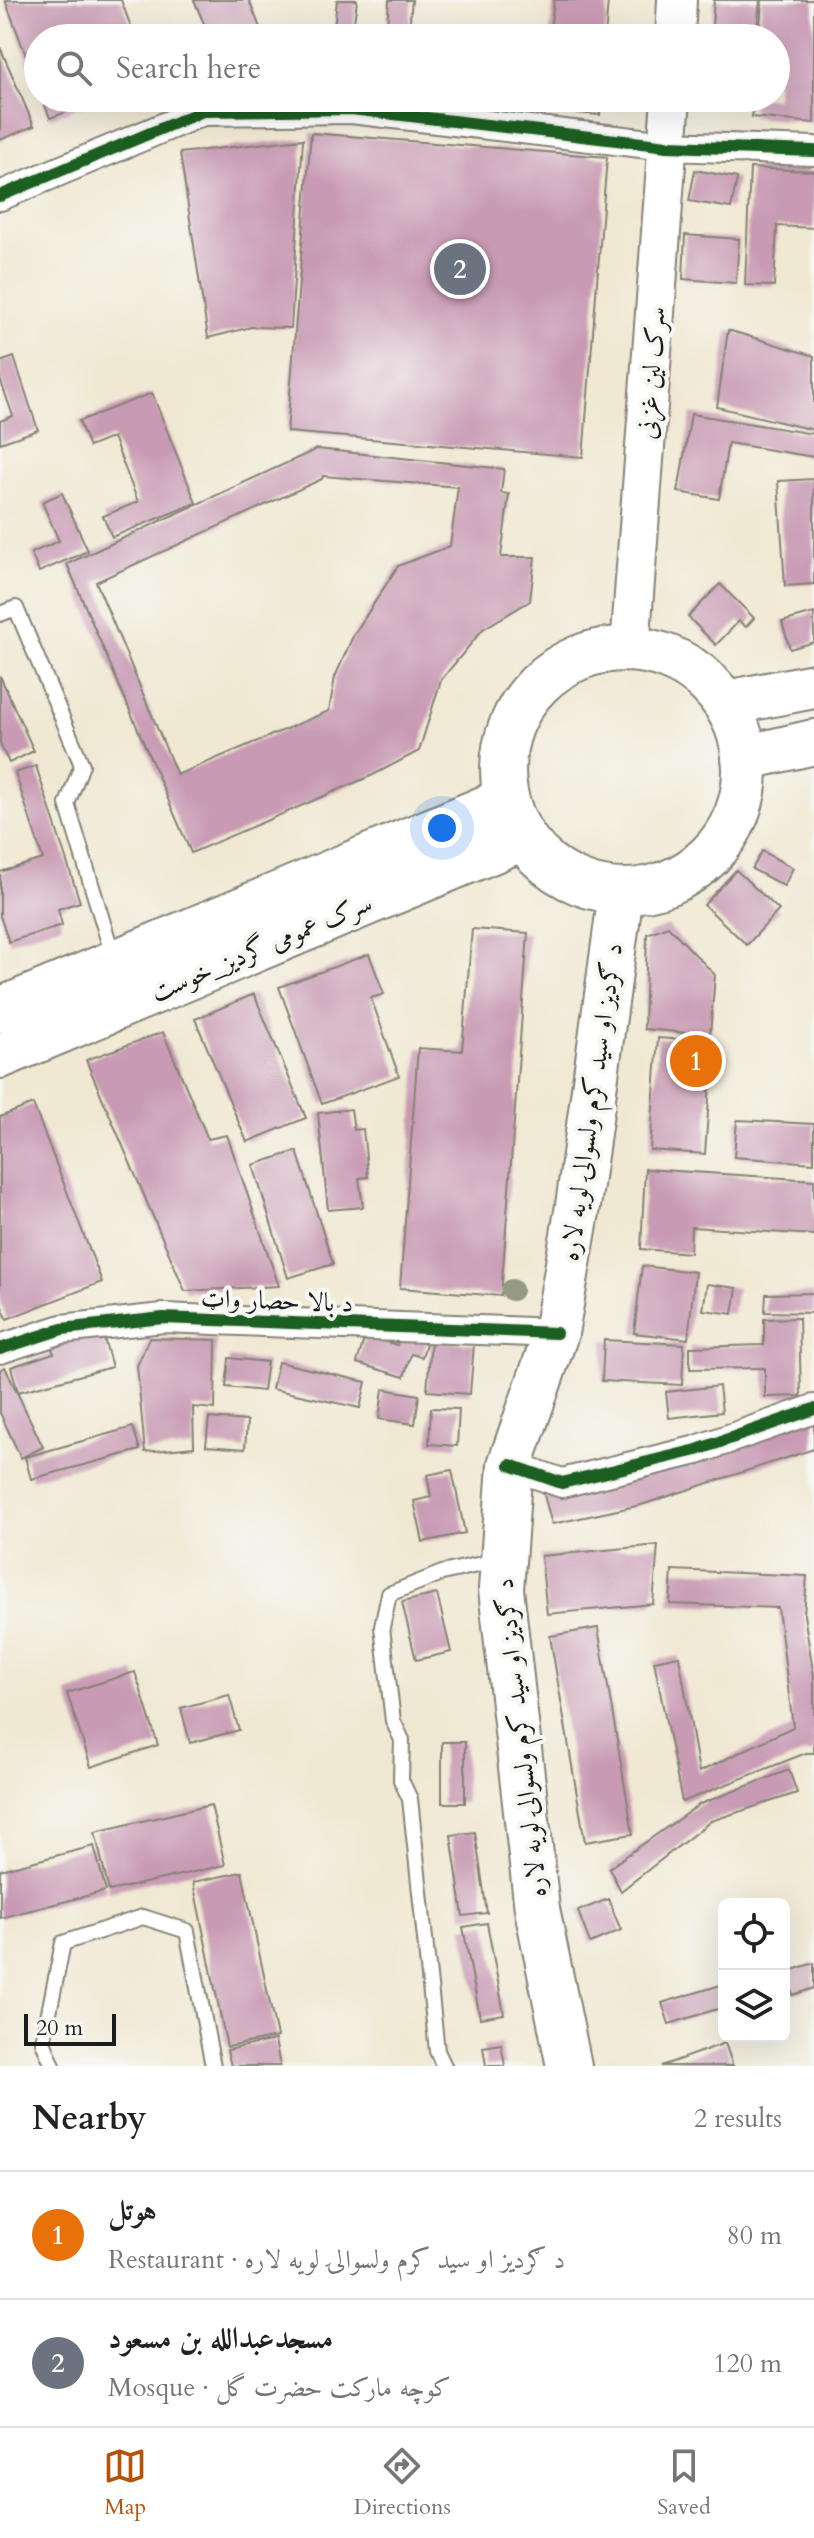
<!DOCTYPE html>
<html lang="en">
<head>
<meta charset="utf-8">
<style>
  body { margin:0; font-family:Cardo,Amiri,serif; background:#f2f2f2; color:#222 }
  .controls { position:absolute; right:24px; bottom:24px; display:grid; overflow:hidden; border-radius:12px; box-shadow:0 8px 32px #0002 }
  .controls button { width:72px; height:72px; display:grid; place-items:center; padding:0; border:0; border-bottom:2px solid #e0e0e0; background:#fff; color:#222; font:40px sans-serif }
  .scale { position:absolute; left:24px; bottom:20px; width:92px; box-sizing:border-box; padding-left:8px; border:4px solid #1c1c1c; border-top:0; font-size:22px; line-height:28px; white-space:nowrap; color:#1c1c1c; -webkit-text-stroke:6px #f6f6f2; paint-order:stroke }
  .you { position:absolute; left:442px; top:828px; width:28px; height:28px; margin:-20px; border:6px solid #fff; border-radius:50%; background:#1a73e8; box-shadow:0 0 0 12px #1a73e833 }
  .badge { display:grid; place-items:center; width:52px; height:52px; border-radius:50%; background:#b45309; color:#fff; font-size:26px; font-weight:700 }
  .pin { position:absolute; translate:-50% -50%; border:4px solid #fff; box-shadow:0 2px 8px #0006 }
  .list { margin:0; padding:0; list-style:none }
  h2 { display:flex; justify-content:space-between; align-items:center; height:104px; margin:0; padding:0 32px; font-size:34px }
  h2 small { font-size:26px; font-weight:400; color:#767676 }
  .list li { display:grid; grid-template-columns:52px 1fr auto; gap:24px; align-items:center; box-sizing:border-box; height:128px; padding:0 32px; border-top:2px solid #e0e0e0 }
  .list b { display:block; font-size:30px; white-space:nowrap }
  .list p { margin:0; font-size:26px; white-space:nowrap; color:#767676 }
  .list em { font-size:26px; font-style:normal; color:#767676 }
  .icon { flex:none; width:44px; height:44px; fill:none; stroke:currentColor; stroke-width:2; stroke-linecap:round; stroke-linejoin:round }
  .map { position:relative; flex:none; width:814px; height:2066px; overflow:hidden }
  .search { position:absolute; background:#fff; box-shadow:0 8px 32px #0002; left:24px; right:24px; top:24px; height:88px; display:flex; align-items:center; gap:20px; box-sizing:border-box; padding:0 28px; border-radius:44px; color:#767676; font-size:30px }
  .sheet { height:360px; background:#fff }
  nav { display:flex; justify-content:space-around; align-items:center; box-sizing:border-box; height:112px; border-top:2px solid #e0e0e0; background:#fff; font-size:22px; color:#767676 }
  nav a { display:grid; justify-items:center; gap:4px }
  nav .on { color:#b45309 }
  .map>svg:first-child { display:block }
  .building { fill:#c89ab3; fill-rule:evenodd }
  .lines { fill:none; stroke-linecap:round; stroke-linejoin:round }
  .service-casing { stroke:#868277; stroke-width:18 }
  .minor-casing { stroke:#868277; stroke-width:32 }
  .secondary-casing { stroke:#868277; stroke-width:42 }
  .trunk-casing { stroke:#868277; stroke-width:48 }
  .service { stroke:#fff; stroke-width:14 }
  .minor { stroke:#fff; stroke-width:28 }
  .secondary { stroke:#fff; stroke-width:38 }
  .trunk { stroke:#fff; stroke-width:44 }
  .cycleway-casing { stroke:#f6f6f2; stroke-width:17 }
  .cycleway { stroke:#1b5e20; stroke-width:12 }
  .tree { fill:#949b82 }
  .labels { text-anchor:middle; stroke-width:8; stroke-linejoin:round; paint-order:stroke }
  .street-label { font-size:26px; fill:#1c1c1c; stroke:#f6f6f2 }
</style>
</head>
<body>
<div class="map">
<svg width="814" height="2066" viewBox="0 0 814 2066">
  <rect width="100%" height="100%" fill="#f6f6f2"/>
  <filter id="ink" filterUnits="userSpaceOnUse"><feTurbulence type="fractalNoise" baseFrequency=".0125" numOctaves="2"/><feDisplacementMap in="SourceGraphic" scale="16" xChannelSelector="R" yChannelSelector="G"/><feConvolveMatrix kernelMatrix="1 2 1 2 8 2 1 2 1" color-interpolation-filters="sRGB"/></filter>
  <filter id="wash" filterUnits="userSpaceOnUse"><feTurbulence type="fractalNoise" baseFrequency=".006" numOctaves="4" result="noise"/><feDisplacementMap in="SourceGraphic" scale="32" xChannelSelector="R" yChannelSelector="G"/><feGaussianBlur stdDeviation="1.8" result="paint"/><feColorMatrix in="noise" values="0 0 0 0 0 0 0 0 0 0 0 0 0 0 0 0 0 1.4 0 .05"/><feComposite in="paint" operator="in"/></filter>
  <g filter="url(#wash)">
    <rect width="100%" height="100%" fill="#f0e8d2"/>
    <g id="blocks">
      <g class="building">
        <polygon points="5,0 121,0 135,38 38,38 38,87"/>
        <polygon points="194,0 249,0 264,38 210,38"/>
        <polygon points="337,0 357,0 352,38 333,38"/>
        <polygon points="389,0 412,0 408,38 386,38"/>
        <polygon points="554,0 608,0 605,38 549,38"/>
        <polygon points="714,0 760,0 757,29 712,26"/>
        <polygon points="762,0 814,0 814,123 752,117 754,98 776,98 776,38 759,38"/>
        <polygon points="0,47 34,126 0,140"/>
        <polygon points="42,98 103,98 50,118"/>
        <polygon points="415,98 601,98 600,115 415,100"/>
        <polygon points="311,133 607,157 583,457 287,432"/>
        <polygon points="303,139 291,328 251,327 208,338 180,153"/>
        <polygon points="750,168 814,171 814,228 777,226 774,286 745,285"/>
        <polygon points="695,170 737,178 731,208 689,201"/>
        <polygon points="685,235 739,239 736,283 683,279"/>
        <polygon points="728,330 814,356 814,430 717,407"/>
        <polygon points="14,357 38,430 0,443 0,421 13,416 0,379 0,362"/>
        <polygon points="152,393 196,503 112,537 103,516 138,502 113,437 89,447 79,421"/>
        <polygon points="691,414 814,434 814,457 728,443 719,499 678,492"/>
        <path d="M317 449 504 469 501 493 509 494 501 557H535L530 601 483 629 441 680 419 751 373 775 191 853 67 564ZM323 476 458 487 450 546 398 566 353 636 335 677 329 711 177 775 96 582 322 479Z"/>
        <polygon points="814,479 814,584 785,586 778,481"/>
        <polygon points="62,493 88,551 39,572 31,553 59,541 42,502"/>
        <polygon points="720,584 754,618 746,627 739,621 716,645 688,617"/>
        <polygon points="814,613 814,642 790,649 782,622"/>
        <polygon points="0,676 34,751 9,763 0,744"/>
        <polygon points="36,766 80,902 58,909 62,925 9,942 0,916 0,872 43,859 15,773"/>
        <polygon points="762,851 793,868 784,886 752,869"/>
        <polygon points="736,870 779,910 747,945 704,905"/>
        <polygon points="668,926 715,975 710,1035 644,1029 647,934"/>
        <polygon points="472,929 528,933 501,1296 400,1288 418,1048 462,1051"/>
        <polygon points="369,954 384,994 371,998 399,1076 322,1104 279,987"/>
        <polygon points="254,994 306,1118 247,1142 195,1019"/>
        <polygon points="163,1032 208,1139 227,1135 279,1286 185,1291 86,1060"/>
        <polygon points="658,1038 713,1042 705,1154 650,1150"/>
        <polygon points="33,1104 102,1282 7,1319 0,1302 0,1117"/>
        <polygon points="351,1109 354,1130 363,1129 368,1177 359,1178 363,1207 328,1210 318,1113"/>
        <polygon points="737,1120 814,1124 814,1163 734,1157"/>
        <polygon points="297,1151 333,1264 288,1278 253,1165"/>
        <polygon points="645,1169 814,1180 814,1235 691,1227 690,1253 641,1249"/>
        <polygon points="642,1266 695,1272 688,1339 634,1333"/>
        <polygon points="707,1284 737,1288 733,1314 703,1310"/>
        <polygon points="814,1293 814,1313 765,1312 766,1294"/>
        <polygon points="799,1318 801,1396 765,1397 765,1368 690,1369 690,1347 764,1345 764,1319"/>
        <polygon points="401,1332 427,1340 422,1357 411,1354 404,1377 357,1363 365,1336 397,1345"/>
        <polygon points="103,1335 112,1367 18,1392 11,1367 54,1353 46,1336"/>
        <polygon points="149,1338 216,1340 215,1409 193,1407 194,1447 145,1452 137,1366"/>
        <polygon points="431,1340 474,1344 470,1394 427,1391"/>
        <polygon points="604,1340 684,1344 682,1385 602,1381"/>
        <polygon points="229,1358 267,1362 263,1391 226,1387"/>
        <polygon points="278,1362 366,1382 360,1408 272,1389"/>
        <polygon points="5,1367 43,1447 21,1458 0,1413 0,1370"/>
        <polygon points="719,1386 722,1412 669,1418 666,1392"/>
        <polygon points="383,1389 419,1395 415,1424 379,1419"/>
        <polygon points="431,1408 459,1409 457,1446 429,1444"/>
        <polygon points="814,1415 814,1449 641,1505 552,1524 542,1488"/>
        <polygon points="209,1418 247,1421 245,1449 206,1446"/>
        <polygon points="133,1427 140,1450 31,1479 25,1457"/>
        <polygon points="452,1470 465,1533 423,1542 414,1501 431,1497 427,1475"/>
        <polygon points="658,1545 653,1604 547,1614 541,1556"/>
        <polygon points="672,1570 807,1576 804,1615 814,1676 814,1753 806,1753 682,1802 654,1661 679,1656 699,1772 793,1727 778,1608 670,1604"/>
        <polygon points="437,1594 451,1652 416,1660 402,1602"/>
        <polygon points="598,1628 633,1834 585,1842 550,1636"/>
        <polygon points="135,1672 158,1745 91,1767 67,1693"/>
        <polygon points="229,1695 239,1730 190,1743 181,1708"/>
        <rect x="442" y="1742" width="23" height="61"/>
        <polygon points="789,1770 797,1793 711,1821 621,1891 609,1868 700,1804"/>
        <polygon points="211,1805 225,1865 109,1891 95,1832"/>
        <polygon points="475,1832 487,1913 463,1916 451,1835"/>
        <polygon points="94,1846 106,1891 0,1918 0,1870"/>
        <polygon points="242,1872 277,2037 227,2047 193,1882"/>
        <polygon points="608,1899 621,1930 590,1943 578,1911"/>
        <polygon points="487,1923 504,2014 480,2018 463,1927"/>
        <polygon points="814,1963 814,1988 793,1995 786,1972"/>
        <polygon points="724,1984 724,2007 669,2024 662,2003"/>
        <polygon points="275,2040 280,2066 231,2066 227,2050"/>
        <polygon points="725,2043 733,2066 661,2066"/>
        <polygon points="501,2044 505,2066 486,2066 483,2047"/>
      </g>
    </g>
  </g>
  <g filter="url(#ink)">
    <use href="#blocks" fill-opacity="0" stroke="#868277" stroke-width="2"/>
    <g class="lines">
      <defs>
        <g id="service">
          <polyline points="0,614 16,608 82,765 67,804 113,956"/>
          <polyline points="53,2066 43,2042 63,1943 143,1917 187,1931 213,2066"/>
          <polyline points="444,2066 437,2051 410,1799 401,1780 402,1740 393,1721 382,1627 389,1594 442,1573 499,1560"/>
        </g>
        <g id="minor">
          <polyline points="0,196 203,111 351,109 667,146 814,151"/>
          <polyline points="0,1349 62,1329 163,1318 556,1333"/>
          <polyline points="510,1465 562,1483 697,1450 814,1409"/>
        </g>
        <g id="secondary">
          <polyline points="675,38 677,0"/>
          <polyline points="630,648 671,98"/>
        </g>
        <g id="trunk">
          <circle cx="624" cy="770" r="121"/>
          <polyline points="726,703 814,686"/>
          <polyline points="744,758 814,742"/>
          <polyline points="0,1010 505,800"/>
          <polyline points="0,1056 523,838"/>
          <polyline points="569,2066 537,1909 501,1589 510,1465 556,1333 578,1206 621,893"/>
        </g>
      </defs>
      <use href="#service" class="service-casing"/>
      <use href="#minor" class="minor-casing"/>
      <use href="#secondary" class="secondary-casing"/>
      <use href="#trunk" class="trunk-casing"/>
      <use href="#service" class="service"/>
      <use href="#minor" class="minor"/>
      <use href="#secondary" class="secondary"/>
      <use href="#trunk" class="trunk"/>
      <defs>
        <g id="cycleway">
          <polyline points="0,196 203,111 351,109 667,146 814,151"/>
          <polyline points="0,1349 62,1329 163,1318 556,1333"/>
          <polyline points="510,1465 562,1483 697,1450 814,1409"/>
        </g>
      </defs>
      <use href="#cycleway" class="cycleway-casing"/>
      <use href="#cycleway" class="cycleway"/>
    </g>
    <circle class="tree" cx="512" cy="1290" r="11"/>
  </g>
  <g class="labels">
    <g class="street-label">
      <text transform="translate(651 373) rotate(-86)" y="9">سرک لین غزنی</text>
      <text transform="translate(261 947) rotate(-23)" y="9">سرک عمومی گردیز_خوست</text>
      <text transform="translate(591 1102) rotate(-82)" y="9">د ګردیز او سید کرم ولسوالۍ لویه لاره</text>
      <text transform="translate(277 1300) rotate(2)" y="9">د بالا حصار واټ</text>
      <text transform="translate(520 1738) rotate(-96)" y="9">د ګردیز او سید کرم ولسوالۍ لویه لاره</text>
    </g>
  </g>
</svg>
<div class="controls">
<button><svg class="icon" aria-label="locate" viewBox="0 0 24 24"><circle cx="12" cy="12" r="6"/><path d="M12 2v4M12 18v4M2 12h4M18 12h4"/></svg></button>
<button><svg class="icon" aria-label="layers" viewBox="0 0 24 24"><path d="M12 4l9 5-9 5-9-5zM3 14l9 5 9-5"/></svg></button>
</div>
<div class="scale">20 m</div>
<div class="you"></div>
<div class="pin badge" style="left:696px;top:1061px;background:#e8710a">1</div>
<div class="pin badge" style="left:460px;top:269px;background:#6b7280">2</div>
<div class="search"><svg class="icon" aria-label="search" viewBox="0 0 24 24"><circle cx="10" cy="10" r="6"/><path d="M15 15l6 6"/></svg>Search here</div>
</div>
<section class="sheet">
<h2>Nearby<small>2 results</small></h2>
<ul class="list">
<li><span class="badge" style="background:#e8710a">1</span><div><b>هوتل</b><p>Restaurant · د ګردیز او سید کرم ولسوالۍ لویه لاره</p></div><em>80 m</em></li>
<li><span class="badge" style="background:#6b7280">2</span><div><b>مسجدعبدالله بن مسعود</b><p>Mosque · کوچه مارکت حضرت گل</p></div><em>120 m</em></li>
</ul>
</section>
<nav>
<a class="on"><svg class="icon" aria-label="map" viewBox="0 0 24 24"><path d="M3 6l6-2 6 2 6-2v14l-6 2-6-2-6 2zM9 4v14M15 6v14"/></svg>Map</a>
<a><svg class="icon" aria-label="directions" viewBox="0 0 24 24"><path d="M12 3l9 9-9 9-9-9zM9 14v-3h6M13 9l2 2-2 2"/></svg>Directions</a>
<a><svg class="icon" aria-label="saved" viewBox="0 0 24 24"><path d="M7 4h10v16l-5-4-5 4z"/></svg>Saved</a>
</nav>
</body>
</html>
